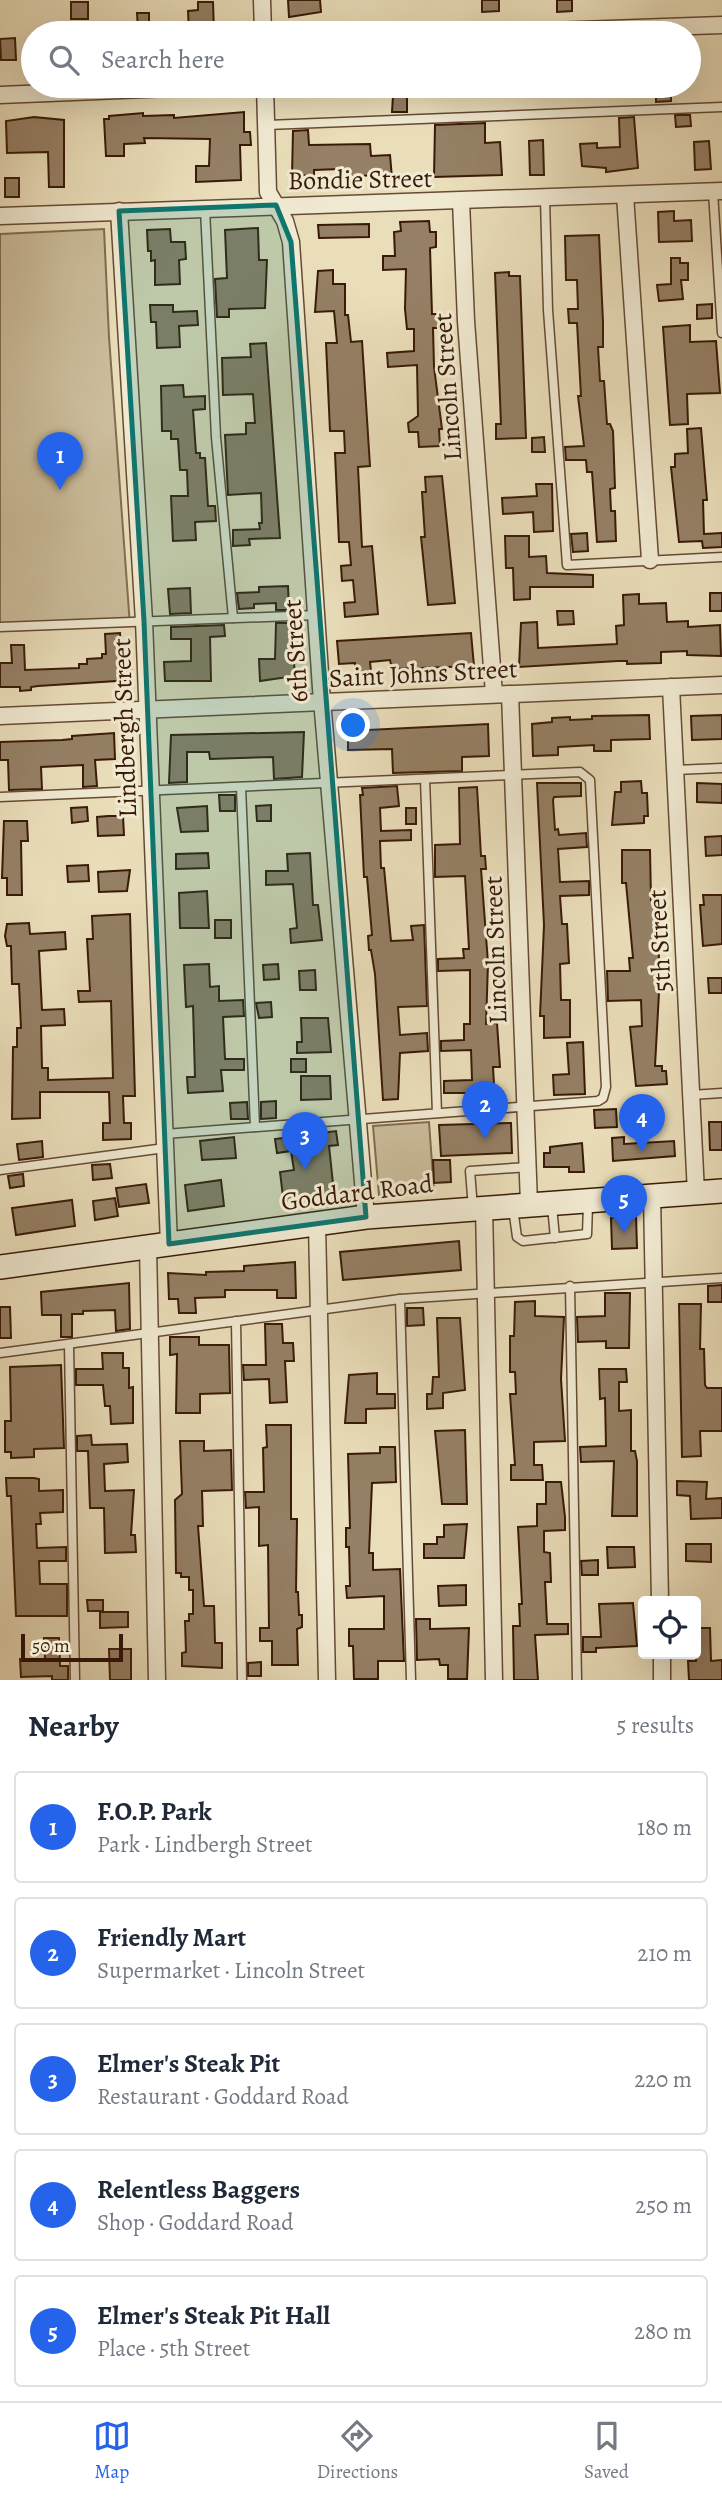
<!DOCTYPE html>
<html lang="en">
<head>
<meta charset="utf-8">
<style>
  body { margin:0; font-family:Alegreya,serif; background:#f6f6f7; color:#1f2937 }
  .controls { position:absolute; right:21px; bottom:21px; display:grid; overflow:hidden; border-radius:7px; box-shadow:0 7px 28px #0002 }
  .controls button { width:63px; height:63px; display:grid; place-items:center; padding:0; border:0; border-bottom:2px solid #e0e1e3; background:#fff; color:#1f2937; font:35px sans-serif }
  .scale { position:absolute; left:21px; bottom:18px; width:102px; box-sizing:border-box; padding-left:7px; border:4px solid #391a08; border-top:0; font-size:19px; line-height:24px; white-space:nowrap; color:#391a08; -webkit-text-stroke:5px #f1ead2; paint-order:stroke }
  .you { position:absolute; left:354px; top:726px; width:24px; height:24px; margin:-18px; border:5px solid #fff; border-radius:50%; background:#1a73e8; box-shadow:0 0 0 10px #1a73e833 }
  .badge { display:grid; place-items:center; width:46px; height:46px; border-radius:50%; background:#2563eb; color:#fff; font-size:23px; font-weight:700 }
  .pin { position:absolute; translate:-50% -58px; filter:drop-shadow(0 2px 4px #0008) }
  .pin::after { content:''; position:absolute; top:37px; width:24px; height:21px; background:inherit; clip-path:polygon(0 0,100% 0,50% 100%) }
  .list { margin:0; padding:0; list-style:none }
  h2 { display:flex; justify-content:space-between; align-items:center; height:91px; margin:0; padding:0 28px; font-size:30px }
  h2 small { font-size:23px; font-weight:400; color:#747a83 }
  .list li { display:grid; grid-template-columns:46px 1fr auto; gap:21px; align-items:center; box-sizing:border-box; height:112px; margin:0 14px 14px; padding:0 14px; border:2px solid #e0e1e3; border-radius:7px }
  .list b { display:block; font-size:26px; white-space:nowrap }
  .list p { margin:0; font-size:23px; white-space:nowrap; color:#747a83 }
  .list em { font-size:23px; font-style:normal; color:#747a83 }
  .icon { flex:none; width:38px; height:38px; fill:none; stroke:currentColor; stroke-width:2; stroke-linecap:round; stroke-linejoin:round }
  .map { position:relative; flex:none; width:722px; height:1680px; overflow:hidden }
  .search { position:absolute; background:#fff; box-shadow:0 7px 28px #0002; left:21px; right:21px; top:21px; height:77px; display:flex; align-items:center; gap:18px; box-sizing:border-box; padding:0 24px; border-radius:38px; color:#747a83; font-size:26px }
  .sheet { height:721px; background:#fff }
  nav { display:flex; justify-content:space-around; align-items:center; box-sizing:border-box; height:98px; border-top:2px solid #e0e1e3; background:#fff; font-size:19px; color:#747a83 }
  nav a { display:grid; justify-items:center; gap:4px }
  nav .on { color:#2563eb }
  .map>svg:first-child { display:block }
  .green { fill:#ccbd9c; stroke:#826c52; stroke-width:2 }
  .building { fill:#958065; stroke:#391a08; stroke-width:2 }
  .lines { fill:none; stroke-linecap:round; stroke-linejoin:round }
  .lane-casing { stroke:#654b34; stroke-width:11 }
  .street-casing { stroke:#654b34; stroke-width:19 }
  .secondary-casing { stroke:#391a08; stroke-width:26 }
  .lane { stroke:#f1ead2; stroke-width:8 }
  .street { stroke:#f1ead2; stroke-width:16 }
  .secondary { stroke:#f1ead2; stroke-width:23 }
  .marked { fill:#0f766e; fill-opacity:0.2; stroke:#0f766e; stroke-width:5; stroke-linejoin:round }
  .labels { text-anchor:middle; stroke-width:6; stroke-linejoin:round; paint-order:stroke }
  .street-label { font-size:26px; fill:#391a08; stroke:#f1ead2 }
</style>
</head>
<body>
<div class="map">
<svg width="722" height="1680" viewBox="0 0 722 1680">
  <rect width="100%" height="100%" fill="#eadeba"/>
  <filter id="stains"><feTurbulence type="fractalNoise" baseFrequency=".00286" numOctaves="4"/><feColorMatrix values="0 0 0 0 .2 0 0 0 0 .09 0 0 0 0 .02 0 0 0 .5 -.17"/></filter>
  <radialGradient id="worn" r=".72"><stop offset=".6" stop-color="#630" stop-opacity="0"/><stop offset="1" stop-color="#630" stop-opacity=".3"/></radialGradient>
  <g class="green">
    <polygon points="104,229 109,337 130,626 0,631 0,234"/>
    <polygon points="429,1122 434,1191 379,1195 373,1126"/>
  </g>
  <g class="building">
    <polygon points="288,0 320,0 321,12 289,17"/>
    <polygon points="482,0 499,0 499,11 482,12"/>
    <polygon points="557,0 572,0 572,11 557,12"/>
    <rect x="71" y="2" width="17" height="17"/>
    <polygon points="198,2 213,2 214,33 189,33 188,11 198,10"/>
    <polygon points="137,13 149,13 149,28 138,29"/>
    <polygon points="15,38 16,60 1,60 0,39"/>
    <polygon points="656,87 671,87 671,101 656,102"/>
    <polygon points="393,96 407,96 407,112 392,112"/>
    <polygon points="244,112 244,132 250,132 251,145 240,145 241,180 196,182 196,166 209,166 210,139 144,138 145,143 124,144 124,156 106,156 104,119 109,119 109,116 143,113 143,116 174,115 174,118"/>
    <polygon points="675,115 690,115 691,126 676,127"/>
    <polygon points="34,117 64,120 64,187 49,187 48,152 7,153 6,121"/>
    <polygon points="634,117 638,168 606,172 606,168 582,166 580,144 597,143 597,148 620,147 619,118"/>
    <polygon points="485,123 485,143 500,142 502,175 434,177 435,125"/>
    <polygon points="308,130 309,145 370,144 371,156 390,155 392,178 376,179 376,175 341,177 340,169 314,170 314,175 292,176 293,131"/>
    <polygon points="543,140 544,175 530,175 529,141"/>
    <polygon points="709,141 711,169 695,170 694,142"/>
    <rect x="5" y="178" width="14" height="19"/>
    <polygon points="674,211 674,221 691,220 692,241 659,242 658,212"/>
    <polygon points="429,221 430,232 436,232 436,247 430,248 432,314 438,314 438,328 433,328 434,367 442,429 439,429 440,446 419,447 418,432 409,432 408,423 418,416 417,365 388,367 387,353 414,351 414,329 407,329 405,309 406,269 383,270 383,256 395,256 394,232 401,231 400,222"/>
    <polygon points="369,224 369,237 319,238 318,225"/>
    <polygon points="258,228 259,260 267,260 265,308 229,309 229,317 217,317 215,279 227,278 225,230"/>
    <polygon points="170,229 171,242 185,242 186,259 179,260 180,284 155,285 155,260 151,261 151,251 148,251 147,230"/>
    <polygon points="599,235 603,322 603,347 598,347 600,381 604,381 607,424 610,424 613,431 615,488 610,489 611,511 615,511 616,541 597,542 592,472 587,472 586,460 566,460 565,447 584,446 578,396 581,396 577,323 569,323 568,309 578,309 577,280 566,280 565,236"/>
    <polygon points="671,258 680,258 680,263 688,263 688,280 681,280 683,299 659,301 657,285 671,284"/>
    <polygon points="333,270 333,284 345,284 345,315 348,315 351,342 362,341 370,466 358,467 362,547 372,546 378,614 345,617 344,603 355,602 353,580 342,581 341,566 351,565 349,542 339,542 335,453 345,453 344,431 330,431 326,343 337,343 334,311 315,312 318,271"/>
    <polygon points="509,272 509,276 520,276 526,438 496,439 496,424 501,424 495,273"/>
    <polygon points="712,304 712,318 697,319 697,305"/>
    <polygon points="150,305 173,305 173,312 197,311 198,325 179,326 180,347 157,348 156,322 151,322"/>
    <polygon points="690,325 690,342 716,341 720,393 687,394 688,424 670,425 663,327"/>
    <polygon points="266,343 280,538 249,539 250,545 233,546 233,530 260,529 259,523 262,523 261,493 228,495 225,435 246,434 246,423 255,423 253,394 223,395 222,358 251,357 250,344"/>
    <polygon points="183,385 184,397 205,396 205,409 193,410 196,453 200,453 200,458 205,458 208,506 215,506 216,521 195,522 196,540 173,541 171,496 188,496 187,470 180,470 178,439 171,439 171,431 162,431 161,386"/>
    <polygon points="701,428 707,500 703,500 704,534 722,533 722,547 703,548 702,541 679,542 671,467 675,467 675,454 688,453 687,429"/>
    <polygon points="544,437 545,452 532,452 532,438"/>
    <polygon points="442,476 455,603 428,605 421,537 425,537 422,492 426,492 425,477"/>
    <polygon points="536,484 552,484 553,531 534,532 533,512 503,514 502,498 537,496"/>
    <polygon points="587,533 588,551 573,552 571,534"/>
    <polygon points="505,536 529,536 529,557 546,556 547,573 593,575 593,587 530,587 530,599 514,600 513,568 506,568"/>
    <polygon points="288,586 289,610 276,610 276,603 254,604 254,608 239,609 237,593 259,592 259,587"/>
    <polygon points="190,588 191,613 170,614 168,589"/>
    <rect x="710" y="593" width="12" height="18"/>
    <polygon points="639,594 639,604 666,603 667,622 688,621 688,627 720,625 721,656 687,655 687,651 661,652 661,663 627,664 627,661 618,661 519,667 521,623 537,622 538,648 617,644 616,626 624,625 623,595"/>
    <polygon points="557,611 573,611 574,624 558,625"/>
    <polygon points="276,623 291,623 295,676 260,681 259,659 275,659"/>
    <polygon points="224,625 225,636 210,637 211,681 165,681 164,662 191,661 191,639 171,639 171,627"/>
    <polygon points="120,633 122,667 131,667 132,680 38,686 31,687 31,690 20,691 20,687 0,687 0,663 12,663 11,645 24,645 25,670 79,668 79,664 87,664 87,659 102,658 102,654 106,654 105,634"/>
    <polygon points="471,633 474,666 392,669 390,660 370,662 371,671 356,672 355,663 339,664 337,641"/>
    <polygon points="649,715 650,739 611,740 611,751 594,751 594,745 558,747 558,755 533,756 532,724 552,722 552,718 570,717 570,720 592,719 592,716"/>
    <polygon points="722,715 722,739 692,740 691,716"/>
    <polygon points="488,724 489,756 462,757 462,771 393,773 392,749 348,750 348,731"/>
    <polygon points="304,732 302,777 274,779 273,757 210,759 209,752 187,752 187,782 169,783 171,735"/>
    <polygon points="114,733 115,759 95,760 97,786 83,787 83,765 41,767 42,789 9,790 8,760 0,760 0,742 62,740 72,739 72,736"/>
    <polygon points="641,781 642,793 647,793 648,816 644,816 644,823 612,825 615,792 621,792 621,782"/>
    <polygon points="537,783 581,783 581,796 554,797 553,800 555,830 558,829 559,835 586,833 587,847 558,849 560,882 589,881 589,895 560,896 562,924 567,924 569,963 560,964 561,1000 570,1000 570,1037 544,1038 544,1016 540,1016 544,925"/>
    <polygon points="697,783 722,784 722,803 697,802"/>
    <polygon points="397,786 399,806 380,808 381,831 411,830 411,840 380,841 381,868 384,868 391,941 413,940 411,926 424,925 427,1006 398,1007 400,1035 427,1033 428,1051 400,1053 398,1099 383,1100 375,974 371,950 369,950 368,936 372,935 367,877 364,877 360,795 363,795 362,788"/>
    <polygon points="477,787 481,856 485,856 486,869 481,869 488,963 486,1024 497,1023 500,1067 493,1067 495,1102 466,1104 466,1093 444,1093 444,1081 472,1080 471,1050 441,1051 441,1041 464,1040 464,1024 470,1024 470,970 438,971 438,959 464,958 463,949 469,949 465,876 435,877 435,845 460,844 459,788"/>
    <polygon points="219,795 235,795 235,811 220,811"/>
    <polygon points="271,805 271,821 257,821 256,806"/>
    <polygon points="207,806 208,831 181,832 177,808"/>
    <polygon points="87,807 88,821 72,823 71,808"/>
    <rect x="406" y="808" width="10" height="16"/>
    <polygon points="108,816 123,816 124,835 98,836 97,817"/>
    <polygon points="4,821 27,821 28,841 21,841 22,895 7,895 7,878 2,878"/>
    <polygon points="722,836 722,855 706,856 705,837"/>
    <polygon points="622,850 650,850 651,900 655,899 660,974 655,1066 662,1066 662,1071 666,1071 667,1084 636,1086 630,1027 642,1026 641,1000 608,1001 607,971 630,971 629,958 633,958 626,883 622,883"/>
    <polygon points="208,853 209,868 176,869 176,854"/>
    <polygon points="310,853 313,905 318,905 322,940 291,943 290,929 297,928 293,884 266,885 266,871 288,871 287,854"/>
    <polygon points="88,865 89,881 68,882 67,866"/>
    <polygon points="130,870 127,891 99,892 98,872"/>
    <polygon points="207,891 209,928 180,928 179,893"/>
    <polygon points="703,895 722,895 722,944 703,946 700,905 704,905"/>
    <polygon points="130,914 135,1096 123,1096 124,1123 131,1123 131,1139 103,1140 103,1123 110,1123 109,1092 40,1092 40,1118 12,1119 13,1047 17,1047 17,1028 21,1028 19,984 12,984 11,946 7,946 5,936 7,924 29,923 30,934 65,932 66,949 39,951 42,1010 64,1009 65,1025 41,1026 42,1068 48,1068 48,1080 113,1078 111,1001 79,1002 78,991 90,991 87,939 93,939 92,916"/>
    <rect x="215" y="920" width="16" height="18"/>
    <polygon points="209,964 210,987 219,986 219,1001 243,1000 244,1016 223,1017 225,1059 244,1059 244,1070 221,1070 223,1091 188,1093 187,1077 195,1077 193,1006 186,1007 184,965"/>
    <polygon points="278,964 279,979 264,980 263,965"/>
    <polygon points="315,970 316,990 300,990 299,971"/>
    <polygon points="708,978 722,978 722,993 709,993"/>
    <polygon points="271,1002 272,1017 259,1018 256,1003"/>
    <polygon points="301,1018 328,1018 331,1052 297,1053 297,1042 302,1042"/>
    <polygon points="583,1042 585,1094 554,1095 553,1075 569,1074 567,1043"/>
    <rect x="291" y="1059" width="15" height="13"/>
    <polygon points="301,1076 330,1076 331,1099 301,1100"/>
    <polygon points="276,1101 276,1118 261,1119 261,1102"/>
    <polygon points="247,1102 248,1119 231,1119 230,1103"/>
    <polygon points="616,1109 617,1127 595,1128 594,1110"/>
    <polygon points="709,1122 722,1122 722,1150 710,1150"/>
    <polygon points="511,1123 512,1153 441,1156 439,1125"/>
    <polygon points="336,1131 338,1145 329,1146 334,1193 296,1198 297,1204 284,1205 280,1172 294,1170 291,1151 277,1153 275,1139"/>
    <polygon points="234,1137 236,1158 202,1160 200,1141"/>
    <polygon points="624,1137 624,1144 674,1141 675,1156 613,1161 612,1138"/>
    <polygon points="42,1141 43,1157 19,1160 17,1144"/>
    <polygon points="582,1143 584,1172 569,1172 569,1167 544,1167 544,1153 550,1153 550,1147"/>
    <polygon points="433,1160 450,1160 451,1182 434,1183"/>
    <polygon points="110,1164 112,1178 93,1180 92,1165"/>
    <polygon points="23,1174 24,1186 10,1188 8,1176"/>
    <polygon points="221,1180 224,1206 188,1211 185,1185"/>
    <polygon points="146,1184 149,1203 119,1207 116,1188"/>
    <polygon points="115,1198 118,1216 95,1220 93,1201"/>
    <polygon points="72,1200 75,1226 16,1235 12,1208"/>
    <polygon points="636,1216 637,1248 612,1249 611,1218"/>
    <polygon points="459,1241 461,1270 343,1280 340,1252"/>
    <polygon points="295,1262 296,1298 277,1298 277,1290 225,1290 225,1297 195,1298 196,1313 179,1313 178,1299 169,1299 168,1273 206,1275 206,1272 244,1271 244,1266"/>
    <polygon points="129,1283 130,1329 116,1331 115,1310 83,1311 83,1314 72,1314 72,1337 61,1337 61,1315 42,1315 41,1292"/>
    <polygon points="722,1285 722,1302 708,1302 708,1286"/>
    <polygon points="605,1293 630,1293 629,1348 606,1348 606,1341 578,1342 577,1317 605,1316"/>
    <polygon points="535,1301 535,1316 564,1317 561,1379 565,1441 534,1442 534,1465 542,1465 543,1480 511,1480 511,1465 515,1465 510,1394 516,1394 515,1372 510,1372 510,1336 514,1336 515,1302"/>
    <polygon points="679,1304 701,1304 700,1349 704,1349 705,1385 707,1388 722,1388 722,1431 700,1431 701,1456 682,1457"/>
    <polygon points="0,1307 10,1307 11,1338 0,1338"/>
    <polygon points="407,1308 423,1308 424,1325 407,1326"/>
    <polygon points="437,1318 460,1318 465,1390 443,1393 443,1408 427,1409 427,1394 432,1394 433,1377 439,1377"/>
    <polygon points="265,1324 282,1324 283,1343 293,1343 294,1361 285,1361 287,1402 270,1403 269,1379 244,1380 243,1365 266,1365"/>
    <polygon points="170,1337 199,1337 199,1345 229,1345 230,1393 200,1394 200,1413 176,1413 177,1354 170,1355"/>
    <polygon points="102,1353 123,1353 123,1368 129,1368 129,1388 133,1387 133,1423 111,1424 110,1406 105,1406 103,1385 76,1385 76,1369 103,1369"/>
    <polygon points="61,1365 64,1448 34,1449 34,1457 11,1458 11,1452 5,1452 5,1421 11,1421 10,1367"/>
    <polygon points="599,1369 626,1369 627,1382 619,1382 619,1411 631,1410 631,1451 635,1451 637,1461 637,1516 612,1516 614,1461 581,1462 580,1447 606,1446 605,1398 600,1399"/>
    <polygon points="377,1373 377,1394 395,1394 395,1408 366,1409 366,1423 345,1423 349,1375"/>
    <polygon points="266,1425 291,1425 291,1519 297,1519 296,1592 298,1592 299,1615 302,1615 302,1627 297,1629 298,1665 272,1665 272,1641 260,1641 260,1628 269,1628 268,1545 259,1546 259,1507 246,1508 245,1492 264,1492 263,1448 267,1447"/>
    <polygon points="465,1430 467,1504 442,1504 435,1431"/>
    <polygon points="91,1435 92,1445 127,1444 128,1462 104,1464 105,1491 134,1490 131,1535 135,1535 136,1552 105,1553 104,1508 90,1508 88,1451 77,1451 77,1436"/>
    <polygon points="180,1441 204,1441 204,1451 231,1450 232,1490 202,1491 203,1526 198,1526 204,1606 214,1606 215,1643 222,1643 222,1668 182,1666 182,1653 186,1652 185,1621 189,1621 189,1614 193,1614 193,1590 189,1590 189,1577 181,1577 181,1573 176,1573 175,1500 182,1494"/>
    <polygon points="380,1447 395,1447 396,1482 372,1483 369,1553 373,1553 373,1570 400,1569 404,1661 378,1661 378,1679 354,1679 353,1646 349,1646 349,1629 384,1629 384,1596 347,1598 346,1586 350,1586 349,1547 346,1547 346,1528 350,1528 348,1454 380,1453"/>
    <polygon points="6,1478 34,1478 39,1479 39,1491 63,1490 63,1512 40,1513 41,1524 36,1524 37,1548 66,1547 66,1561 39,1561 40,1584 67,1584 67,1616 16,1616 11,1496 7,1496"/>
    <polygon points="677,1481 707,1482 706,1499 722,1498 722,1518 691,1519 690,1496 677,1495"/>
    <polygon points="546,1482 561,1482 565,1517 565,1530 544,1531 544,1552 550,1553 551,1582 545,1582 547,1624 568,1624 568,1634 535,1635 538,1680 514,1680 513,1626 520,1626 519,1604 522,1604 518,1527 537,1526 537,1504 546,1504"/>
    <polygon points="467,1524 464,1558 424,1558 424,1544 437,1544 437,1537 444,1537 444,1525"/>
    <polygon points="686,1544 711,1544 711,1562 686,1561"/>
    <polygon points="607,1547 634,1547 635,1567 608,1568"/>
    <polygon points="598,1560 598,1575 582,1575 581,1561"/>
    <polygon points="466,1585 466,1605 439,1606 438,1586"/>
    <polygon points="87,1600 103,1600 103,1611 88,1611"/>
    <polygon points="633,1603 637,1646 596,1648 596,1652 583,1652 583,1637 601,1637 599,1604"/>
    <polygon points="100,1612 128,1612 128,1627 100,1628"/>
    <polygon points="416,1619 430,1619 430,1629 469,1628 467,1679 448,1679 448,1665 440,1665 439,1659 417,1660"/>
    <polygon points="696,1628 710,1628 711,1661 722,1660 722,1680 689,1680 688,1661 696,1661"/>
    <polygon points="44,1638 59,1638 60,1666 68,1666 68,1680 52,1680 52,1676 21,1677 20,1659 45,1659"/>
    <polygon points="109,1649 131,1649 131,1680 110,1680"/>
    <polygon points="261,1662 261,1676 248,1676 248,1663"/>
  </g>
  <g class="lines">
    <defs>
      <g id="lane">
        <polyline points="267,125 722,107"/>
        <polyline points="713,192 722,333"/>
        <polyline points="545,198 548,310 567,565 722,557"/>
        <polyline points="205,209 216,437 233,618"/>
        <polyline points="0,627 317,615"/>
        <polyline points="675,770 722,768"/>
        <polyline points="425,779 437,1113"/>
        <polyline points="241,787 255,1127"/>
        <polyline points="0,797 580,772 590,780 606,1087 603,1098 598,1101 165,1134"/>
        <polyline points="691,1095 722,1093"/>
        <polyline points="0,1170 165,1148"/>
        <polyline points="552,1206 555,1238"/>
        <polyline points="473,1208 470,1171 528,1167"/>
        <polyline points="513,1208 517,1237 523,1241 587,1234 588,1205"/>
        <polyline points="570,1286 577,1680"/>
        <polyline points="400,1299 411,1680"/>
        <polyline points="236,1321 242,1680"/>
        <polyline points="69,1345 75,1680"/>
        <polyline points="0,1353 400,1299 722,1278"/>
      </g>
      <g id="street">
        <polyline points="262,0 263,33"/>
        <polyline points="495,33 722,25"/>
        <polyline points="265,86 268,192 285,221 291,242 321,688 366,1217"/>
        <polyline points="0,95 218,86"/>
        <polyline points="625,195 650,560"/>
        <polyline points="461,201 466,321 494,694"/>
        <polyline points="119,211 144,621 169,1244"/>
        <polyline points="0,216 722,191"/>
        <polyline points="671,687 696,1193"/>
        <polyline points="510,694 529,1204"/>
        <polyline points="0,716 722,685"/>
        <polyline points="652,1196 660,1601"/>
        <polyline points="484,1207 494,1680"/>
        <polyline points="317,1224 327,1680"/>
        <polyline points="148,1247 157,1680"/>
        <polyline points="662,1654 662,1680"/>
      </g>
      <polyline id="secondary" points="0,1267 366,1217 722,1191"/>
    </defs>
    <use href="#lane" class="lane-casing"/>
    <use href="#street" class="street-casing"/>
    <use href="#secondary" class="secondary-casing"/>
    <use href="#lane" class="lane"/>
    <use href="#street" class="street"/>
    <use href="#secondary" class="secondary"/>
  </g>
  <path class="marked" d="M276 205 291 242 366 1217 169 1244 144 621 119 211Z"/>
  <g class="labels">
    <g class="street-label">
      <text transform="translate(360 179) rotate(-1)" y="9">Bondie Street</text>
      <text transform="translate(447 387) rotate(-94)" y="9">Lincoln Street</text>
      <text transform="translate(295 651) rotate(-94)" y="9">6th Street</text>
      <text transform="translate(423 673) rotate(-3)" y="9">Saint Johns Street</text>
      <text transform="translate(124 728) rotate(-92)" y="9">Lindbergh Street</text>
      <text transform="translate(659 941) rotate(-93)" y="9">5th Street</text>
      <text transform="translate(495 950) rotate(-92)" y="9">Lincoln Street</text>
      <text transform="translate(357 1192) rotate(-7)" y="9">Goddard Road</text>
    </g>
  </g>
  <rect width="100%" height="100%" filter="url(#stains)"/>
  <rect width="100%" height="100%" fill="url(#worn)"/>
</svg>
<div class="controls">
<button><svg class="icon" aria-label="locate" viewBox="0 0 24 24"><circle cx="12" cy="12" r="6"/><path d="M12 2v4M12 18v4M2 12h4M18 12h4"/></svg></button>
</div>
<div class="scale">50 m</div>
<div class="you"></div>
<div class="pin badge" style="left:60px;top:490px">1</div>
<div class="pin badge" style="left:485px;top:1139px">2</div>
<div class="pin badge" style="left:305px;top:1170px">3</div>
<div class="pin badge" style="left:642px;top:1152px">4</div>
<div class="pin badge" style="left:624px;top:1233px">5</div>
<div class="search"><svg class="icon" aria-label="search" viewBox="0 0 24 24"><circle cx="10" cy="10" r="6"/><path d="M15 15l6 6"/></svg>Search here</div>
</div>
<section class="sheet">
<h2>Nearby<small>5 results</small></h2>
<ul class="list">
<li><span class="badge">1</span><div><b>F.O.P. Park</b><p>Park · Lindbergh Street</p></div><em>180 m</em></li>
<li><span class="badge">2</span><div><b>Friendly Mart</b><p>Supermarket · Lincoln Street</p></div><em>210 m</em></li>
<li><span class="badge">3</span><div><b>Elmer's Steak Pit</b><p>Restaurant · Goddard Road</p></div><em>220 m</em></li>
<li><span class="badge">4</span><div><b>Relentless Baggers</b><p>Shop · Goddard Road</p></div><em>250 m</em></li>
<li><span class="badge">5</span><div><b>Elmer's Steak Pit Hall</b><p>Place · 5th Street</p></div><em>280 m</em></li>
</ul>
</section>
<nav>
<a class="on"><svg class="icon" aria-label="map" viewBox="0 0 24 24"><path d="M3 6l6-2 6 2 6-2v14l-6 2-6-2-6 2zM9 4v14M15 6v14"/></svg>Map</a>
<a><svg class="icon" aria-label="directions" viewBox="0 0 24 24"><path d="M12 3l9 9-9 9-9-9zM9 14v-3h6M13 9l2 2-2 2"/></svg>Directions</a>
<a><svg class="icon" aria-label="saved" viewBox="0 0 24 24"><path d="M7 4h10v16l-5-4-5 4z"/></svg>Saved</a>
</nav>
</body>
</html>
